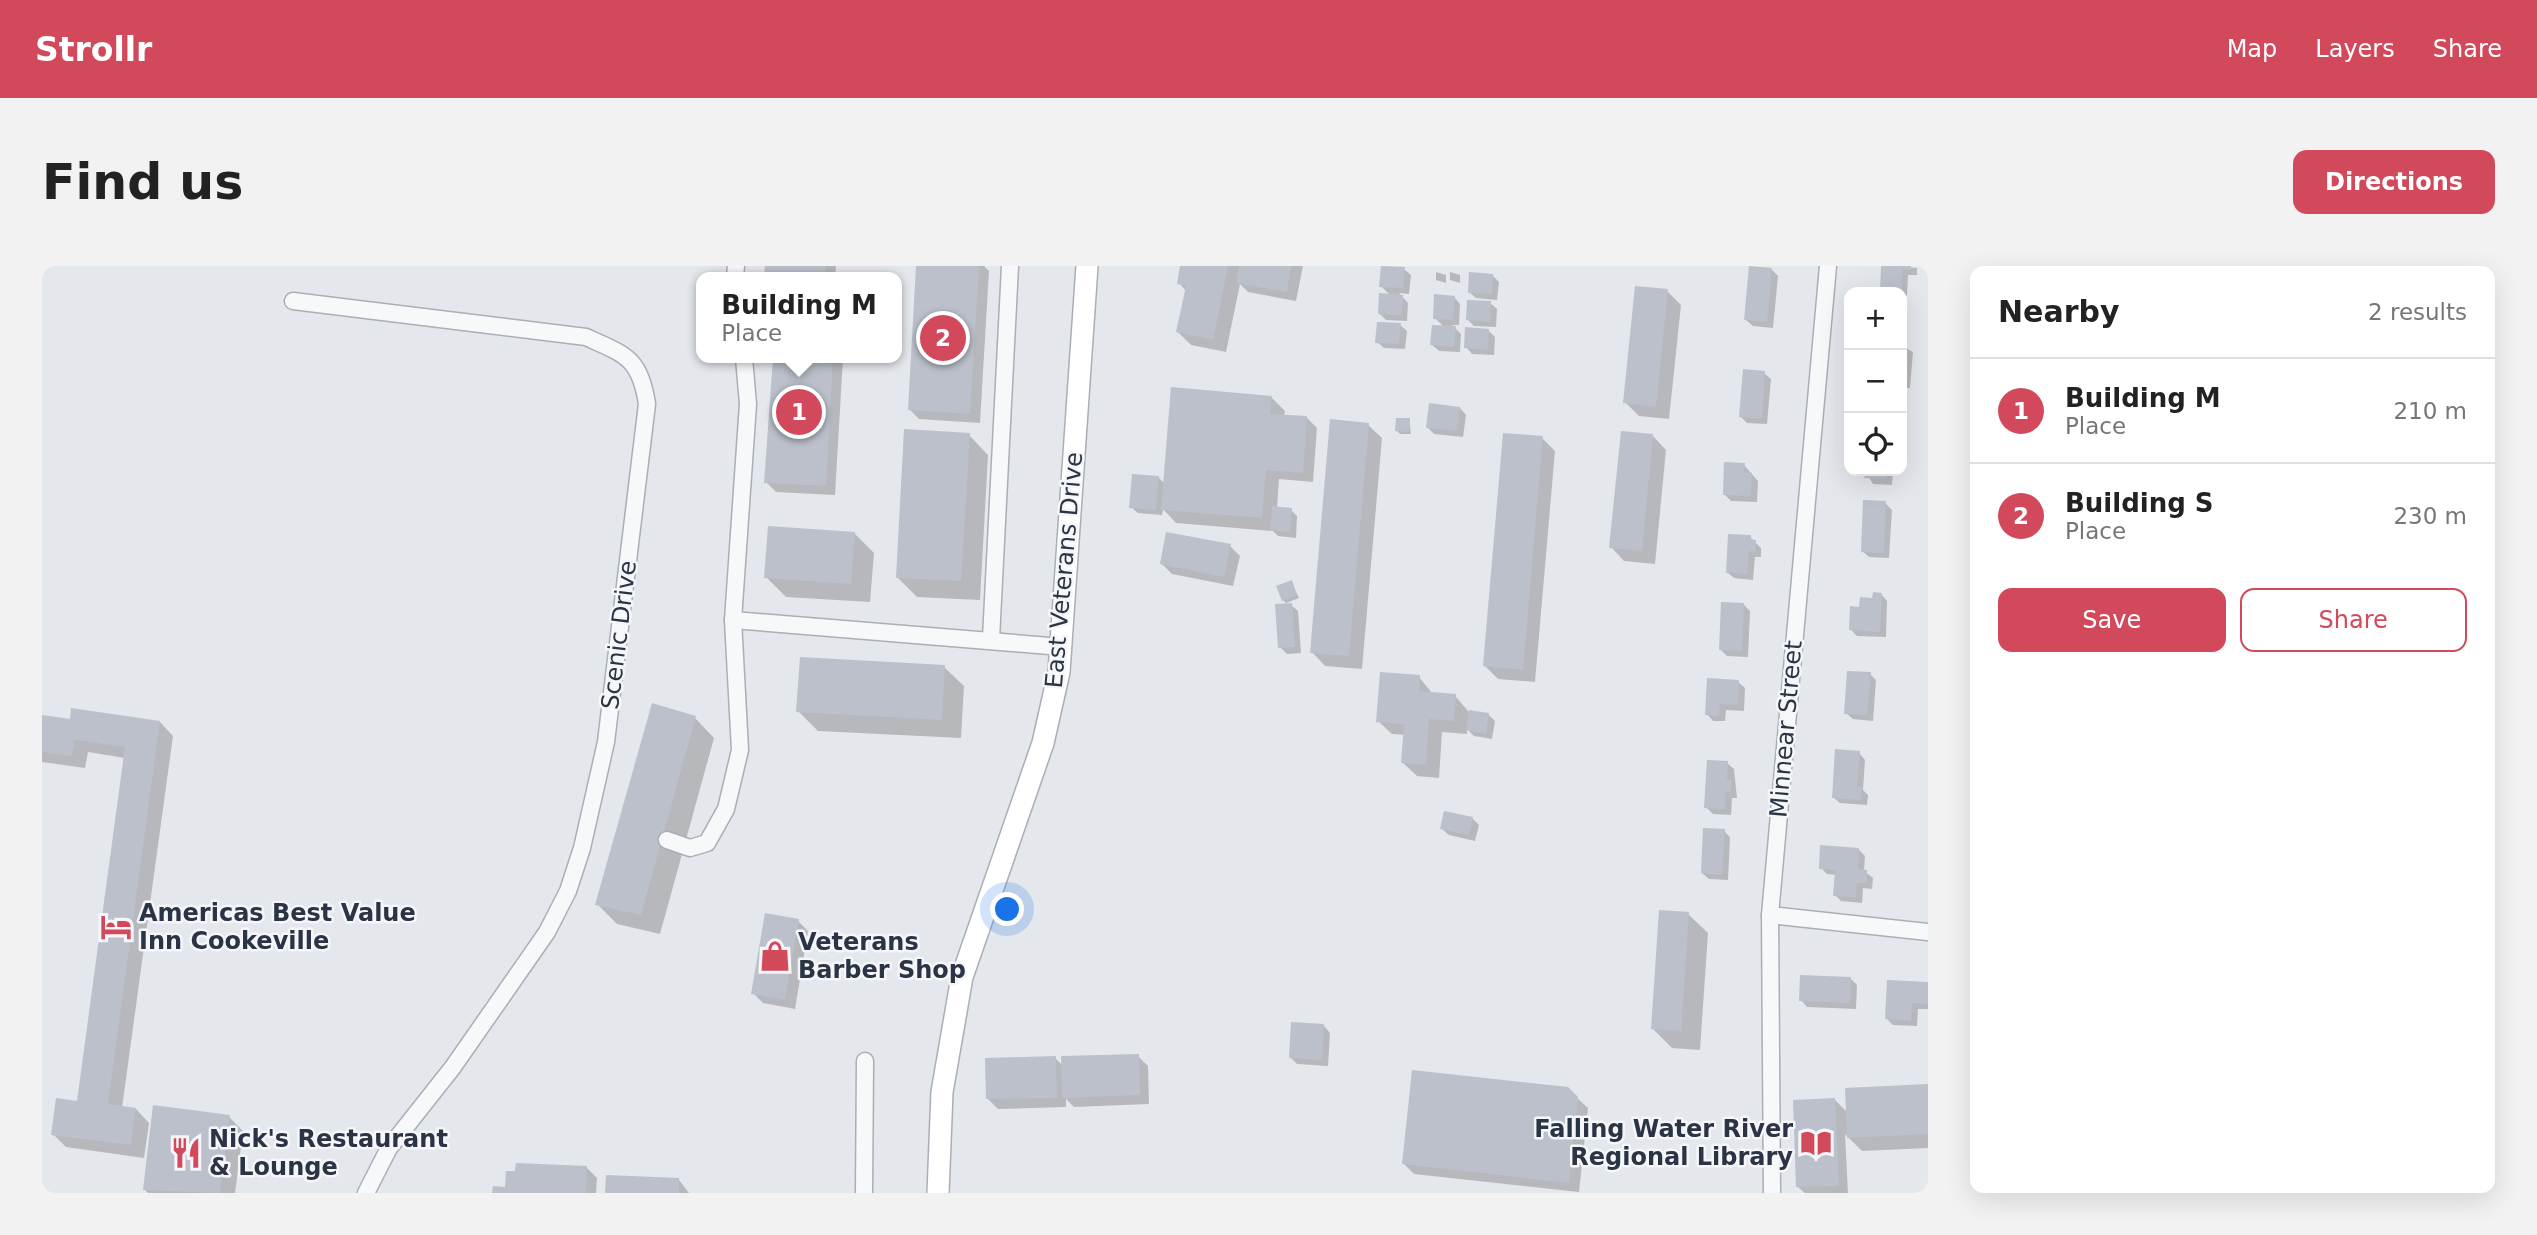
<!DOCTYPE html>
<html lang="en">
<head>
<meta charset="utf-8">
<style>
  body { margin:0; font-family:"DejaVu Sans",sans-serif; background:#f2f2f2; color:#222 }
  .controls { position:absolute; right:21px; top:21px; display:grid; overflow:hidden; border-radius:14px; box-shadow:0 7px 28px #0002 }
  .controls button { width:63px; height:63px; display:grid; place-items:center; padding:0; border:0; border-bottom:2px solid #e0e0e0; background:#fff; color:#222; font:35px sans-serif }
  .you { position:absolute; left:966px; top:644px; width:24px; height:24px; margin:-18px; border:5px solid #fff; border-radius:50%; background:#1a73e8; box-shadow:0 0 0 10px #1a73e833 }
  .badge { display:grid; place-items:center; width:46px; height:46px; border-radius:50%; background:#d1495b; color:#fff; font-size:23px; font-weight:700 }
  .pin { position:absolute; translate:-50% -50%; border:4px solid #fff; box-shadow:0 2px 7px #0006 }
  .popup { position:absolute; left:654px; top:6px; width:206px; height:91px; box-sizing:border-box; display:grid; place-content:center; border-radius:14px; background:#fff; filter:drop-shadow(0 2px 5px #0005); font-size:23px; white-space:nowrap; color:#767676 }
  .popup b { font-size:26px; color:#222 }
  .popup::after { content:''; position:absolute; left:50%; top:100%; margin-left:-14px; border:14px solid transparent; border-top-color:#fff }
  .list { margin:0; padding:0; list-style:none }
  h2 { display:flex; justify-content:space-between; align-items:center; height:91px; margin:0; padding:0 28px; font-size:30px }
  h2 small { font-size:23px; font-weight:400; color:#767676 }
  .list li { display:grid; grid-template-columns:46px 1fr auto; gap:21px; align-items:center; box-sizing:border-box; height:105px; padding:0 28px; border-top:2px solid #e0e0e0 }
  .list b { display:block; font-size:26px; white-space:nowrap }
  .list p { margin:0; font-size:23px; white-space:nowrap; color:#767676 }
  .list em { font-size:23px; font-style:normal; color:#767676 }
  .actions { display:flex; gap:14px; padding:21px 28px }
  .actions a { flex:1; padding:16px 0; border:2px solid #d1495b; border-radius:14px; text-align:center; font-size:24px; color:#d1495b }
  .actions .main { background:#d1495b; color:#fff }
  .icon { flex:none; width:38px; height:38px; fill:none; stroke:currentColor; stroke-width:2; stroke-linecap:round; stroke-linejoin:round }
  .map { position:relative; flex:none; width:1886px; height:927px; overflow:hidden; border-radius:14px }
  header { display:flex; align-items:center; gap:42px; box-sizing:border-box; height:98px; padding:0 35px; background:#d1495b; color:#fff }
  header strong { font-size:33px }
  nav { display:flex; gap:38px; margin-inline-start:auto; font-size:24px }
  .intro { display:flex; align-items:center; justify-content:space-between; box-sizing:border-box; height:168px; padding:0 42px }
  h1 { margin:0; font-size:49px }
  .button { padding:18px 32px; border-radius:14px; background:#d1495b; color:#fff; font-size:24px; font-weight:700 }
  main { display:flex; gap:42px; padding:0 42px }
  aside { flex:1; background:#fff; border-radius:14px; box-shadow:0 7px 28px #0002 }
  .map>svg:first-child { display:block }
  .shadow { fill:#0003 }
  .building { fill:#bbc0ca }
  .lines { fill:none; stroke-linecap:round; stroke-linejoin:round }
  .street-casing { stroke:#a9aeb7; stroke-width:19 }
  .secondary-casing { stroke:#a9aeb7; stroke-width:24 }
  .street { stroke:#f7f8fa; stroke-width:16 }
  .secondary { stroke:#fff; stroke-width:21 }
  .labels { text-anchor:middle; stroke-width:5; stroke-linejoin:round; paint-order:stroke }
  .street-label { font-size:24px; fill:#2b3445; stroke:#f4f6f9 }
  .poi-label { font-size:24px; font-weight:bold; fill:#2b3445; stroke:#f4f6f9; text-anchor:start }
</style>
</head>
<body>
<header>
<strong>Strollr</strong>
<nav><a>Map</a><a>Layers</a><a>Share</a></nav>
</header>
<div class="intro"><h1>Find us</h1><a class="button">Directions</a></div>
<main>
<div class="map">
<svg width="1886" height="927" viewBox="0 0 1886 927">
  <rect width="100%" height="100%" fill="#e4e7ec"/>
  <g class="shadow">
    <polygon points="725,0 794,0 793,11 724,11"/>
    <polygon points="876,0 942,0 947,5 938,157 877,153 867,143"/>
    <polygon points="1140,0 1261,0 1254,35 1206,26 1198,18 1184,86 1149,79 1135,65 1144,25 1137,17"/>
    <polygon points="1841,0 1875,2 1875,9 1866,9 1865,30 1840,23"/>
    <polygon points="1362,3 1369,9 1367,28 1357,27 1366,37 1365,55 1344,54 1337,47 1349,30 1339,20"/>
    <polygon points="1730,4 1736,10 1731,62 1711,60 1704,54"/>
    <polygon points="1394,6 1404,9 1404,17 1394,14"/>
    <polygon points="1408,6 1418,9 1418,17 1408,14"/>
    <polygon points="1450,9 1457,16 1455,34 1434,32 1427,26"/>
    <polygon points="1625,25 1639,39 1627,153 1597,150 1583,136"/>
    <polygon points="1412,31 1418,38 1417,59 1410,59 1419,68 1418,86 1397,85 1390,79 1402,61 1393,52"/>
    <polygon points="1448,37 1455,43 1454,61 1432,60 1426,54"/>
    <polygon points="1358,59 1365,65 1363,83 1342,82 1335,76"/>
    <polygon points="1447,65 1453,71 1452,89 1430,88 1424,81"/>
    <polygon points="1860,80 1871,86 1868,122 1860,122"/>
    <polygon points="732,92 801,92 793,229 734,226 724,216"/>
    <polygon points="1722,107 1729,113 1725,158 1705,157 1699,151"/>
    <polygon points="1229,131 1243,145 1242,150 1265,152 1275,162 1271,216 1237,213 1235,242 1249,244 1255,250 1254,272 1236,270 1231,265 1134,257 1121,243 1120,249 1096,247 1089,241 1117,212 1123,218"/>
    <polygon points="1418,142 1424,149 1421,171 1392,168 1385,161"/>
    <polygon points="1367,154 1369,168 1358,168 1355,165"/>
    <polygon points="1326,159 1340,172 1320,403 1283,400 1270,386"/>
    <polygon points="927,169 946,189 938,334 875,331 855,311"/>
    <polygon points="1611,170 1624,184 1613,298 1582,295 1569,281"/>
    <polygon points="1500,172 1513,185 1493,416 1456,413 1443,400"/>
    <polygon points="1702,199 1716,215 1715,236 1689,235 1683,229"/>
    <polygon points="1823,205 1851,205 1850,219 1831,218"/>
    <polygon points="1843,237 1850,244 1847,292 1827,291 1820,285"/>
    <polygon points="812,267 832,287 828,336 744,331 724,311"/>
    <polygon points="1708,271 1719,282 1719,291 1713,291 1711,314 1692,312 1685,306"/>
    <polygon points="1188,280 1198,290 1191,320 1130,308 1120,298"/>
    <polygon points="1249,316 1257,332 1244,337 1241,334"/>
    <polygon points="1839,328 1845,335 1844,371 1815,370 1809,364 1819,343"/>
    <polygon points="1701,338 1708,345 1706,391 1685,390 1679,384"/>
    <polygon points="1249,339 1256,345 1259,387 1245,388 1238,381"/>
    <polygon points="902,401 922,420 919,472 776,465 756,445"/>
    <polygon points="1828,408 1834,414 1831,455 1811,453 1804,447"/>
    <polygon points="1377,411 1391,428 1413,430 1427,446 1447,449 1453,455 1450,473 1432,470 1425,463 1425,468 1400,466 1397,512 1375,510 1361,497 1363,469 1350,468 1336,455"/>
    <polygon points="1696,416 1703,422 1702,445 1684,444 1683,455 1671,455 1665,448"/>
    <polygon points="0,451 29,455 118,456 131,470 80,842 94,843 107,857 102,892 24,881 11,868 36,837 83,492 46,486 43,502 0,496"/>
    <polygon points="653,452 672,472 618,668 575,658 555,638"/>
    <polygon points="1817,487 1823,494 1821,524 1826,529 1825,539 1798,537 1791,531"/>
    <polygon points="1685,497 1692,503 1695,532 1690,532 1689,549 1671,548 1664,541"/>
    <polygon points="1430,552 1437,559 1433,575 1407,569 1400,563"/>
    <polygon points="1682,565 1688,571 1686,614 1667,613 1660,607"/>
    <polygon points="1817,584 1823,590 1822,605 1831,612 1830,623 1821,622 1820,637 1799,635 1793,629 1794,609 1785,608 1779,602"/>
    <polygon points="1646,648 1666,667 1658,784 1630,782 1611,763"/>
    <polygon points="756,655 766,665 753,743 721,737 711,727"/>
    <polygon points="1809,713 1815,719 1814,743 1765,741 1759,734"/>
    <polygon points="1886,717 1886,743 1876,743 1875,760 1851,759 1845,753"/>
    <polygon points="1282,760 1288,767 1286,800 1255,798 1249,792"/>
    <polygon points="1096,790 1106,800 1107,838 1032,841 1024,833 1024,841 956,843 946,833 1013,792 1021,800"/>
    <polygon points="1886,820 1886,882 1820,885 1803,868 1806,927 1763,927 1756,921 1793,834 1806,847"/>
    <polygon points="1535,832 1546,842 1537,926 1372,908 1362,898"/>
    <polygon points="187,851 201,865 193,927 106,927 102,923"/>
    <polygon points="545,902 555,912 554,927 452,927"/>
    <polygon points="637,914 647,927 565,927"/>
  </g>
  <g class="building">
    <polygon points="723,0 784,0 783,11 722,11"/>
    <polygon points="874,0 937,0 928,148 866,144"/>
    <polygon points="1138,0 1186,0 1171,74 1134,66 1144,20 1135,18"/>
    <polygon points="1197,0 1249,0 1245,26 1194,17"/>
    <polygon points="1339,0 1363,1 1361,22 1337,21"/>
    <polygon points="1707,0 1730,2 1725,56 1702,54"/>
    <polygon points="1839,0 1869,0 1869,4 1860,3 1860,24 1838,24"/>
    <polygon points="1427,6 1451,8 1450,28 1426,27"/>
    <polygon points="1593,20 1626,23 1614,141 1581,137"/>
    <polygon points="1337,27 1361,29 1360,49 1336,48"/>
    <polygon points="1392,28 1413,30 1411,54 1391,53"/>
    <polygon points="1425,34 1449,35 1448,56 1424,54"/>
    <polygon points="1335,56 1359,57 1357,78 1333,77"/>
    <polygon points="1390,59 1414,60 1412,81 1388,79"/>
    <polygon points="1423,61 1447,63 1446,84 1422,82"/>
    <polygon points="1860,78 1865,78 1862,117 1860,117"/>
    <polygon points="731,92 791,92 784,220 722,217"/>
    <polygon points="1701,103 1723,105 1720,153 1697,151"/>
    <polygon points="1129,121 1230,130 1228,148 1265,150 1261,207 1224,204 1220,252 1119,244"/>
    <polygon points="1387,137 1418,141 1415,165 1384,162"/>
    <polygon points="1354,152 1368,152 1367,166 1353,165"/>
    <polygon points="1288,153 1327,157 1307,390 1268,387"/>
    <polygon points="862,163 928,167 919,315 854,312"/>
    <polygon points="1579,165 1611,168 1600,285 1567,282"/>
    <polygon points="1461,167 1501,170 1481,404 1441,400"/>
    <polygon points="1682,196 1703,197 1702,206 1710,207 1709,230 1681,229"/>
    <polygon points="1823,205 1845,205 1844,213 1822,212"/>
    <polygon points="1090,208 1117,210 1114,244 1087,242"/>
    <polygon points="1821,234 1844,235 1842,287 1819,286"/>
    <polygon points="1230,240 1250,242 1248,266 1228,264"/>
    <polygon points="726,260 813,266 809,318 722,312"/>
    <polygon points="1124,266 1189,278 1182,311 1118,298"/>
    <polygon points="1686,268 1709,269 1709,273 1714,274 1713,286 1707,285 1705,308 1684,307"/>
    <polygon points="1250,314 1255,329 1240,335 1234,320"/>
    <polygon points="1831,326 1840,327 1838,366 1807,364 1808,340 1817,341 1818,331 1830,332"/>
    <polygon points="1679,336 1702,337 1700,385 1677,384"/>
    <polygon points="1250,337 1253,381 1236,382 1233,338"/>
    <polygon points="758,391 903,399 900,454 754,446"/>
    <polygon points="1805,405 1829,406 1825,449 1802,448"/>
    <polygon points="1338,406 1378,409 1377,425 1414,428 1412,455 1387,453 1384,499 1359,497 1362,458 1334,456"/>
    <polygon points="1665,412 1697,414 1696,439 1678,438 1677,450 1663,449"/>
    <polygon points="610,437 654,450 599,649 553,639"/>
    <polygon points="29,442 118,455 66,838 94,842 89,879 9,869 14,832 35,835 83,481 33,474 30,490 0,486 0,449 28,453"/>
    <polygon points="1427,444 1447,447 1444,468 1424,464"/>
    <polygon points="1793,483 1818,485 1815,520 1820,521 1819,534 1790,532"/>
    <polygon points="1665,494 1686,495 1685,514 1690,514 1689,526 1684,526 1683,543 1662,542"/>
    <polygon points="1402,545 1431,551 1427,569 1398,563"/>
    <polygon points="1661,562 1683,563 1680,609 1659,607"/>
    <polygon points="1778,579 1817,582 1816,603 1825,604 1825,617 1815,617 1814,631 1791,630 1793,604 1777,603"/>
    <polygon points="1617,644 1647,646 1639,765 1609,763"/>
    <polygon points="723,647 757,653 743,734 709,728"/>
    <polygon points="1758,709 1809,711 1808,737 1757,735"/>
    <polygon points="1845,714 1886,716 1886,738 1870,737 1869,755 1843,753"/>
    <polygon points="1249,756 1282,758 1280,794 1247,792"/>
    <polygon points="1097,788 1098,829 1020,832 1019,790"/>
    <polygon points="1014,790 1015,832 944,833 943,792"/>
    <polygon points="1370,804 1526,821 1536,831 1527,917 1360,898"/>
    <polygon points="1886,818 1886,868 1805,872 1803,822"/>
    <polygon points="1793,832 1797,920 1754,921 1751,834"/>
    <polygon points="111,839 188,849 178,927 101,924"/>
    <polygon points="474,897 545,900 544,927 450,927 451,920 463,921 464,905 473,905"/>
    <polygon points="564,909 637,912 637,927 563,927"/>
  </g>
  <g class="lines">
    <defs>
      <g id="street">
        <polyline points="693,11 694,0"/>
        <path d="M251 35 544 71C584 89 598 92 605 138L564 476 540 582 526 625 505 666 411 801 347 882 324 927"/>
        <polyline points="691,354 1020,381"/>
        <polyline points="949,373 968,0"/>
        <polyline points="625,574 648,582 665,577 684,543 698,484 691,354 706,138 702,92"/>
        <polyline points="1728,649 1886,666"/>
        <polyline points="822,927 823,795"/>
        <polyline points="1730,927 1728,649 1786,0"/>
      </g>
      <polyline id="secondary" points="896,927 900,826 920,711 1001,477 1017,406 1045,0"/>
    </defs>
    <use href="#street" class="street-casing"/>
    <use href="#secondary" class="secondary-casing"/>
    <use href="#street" class="street"/>
    <use href="#secondary" class="secondary"/>
  </g>
  <defs>
    <symbol id="hotel-bare" viewBox="-9 -9 18 18"><path d="M-6-4.5h1.5V1H6V5H4.5V3h-9V5H-6ZM-4 0a1.8 1.8 0 1 1 3.6 0ZM.5 0V-2.5h3Q6-2.5 6 0Z" fill="#d1495b" stroke="#f4f6f9" stroke-width="2.5" paint-order="stroke"/></symbol>
    <symbol id="shop-bare" viewBox="-9 -9 18 18"><path d="M-5-2.5h2.3a2.7 3.5 0 0 1 5.4 0H5L5.5 6h-11ZM-1.5-2.5h3a1.5 2.3 0 0 0-3 0Z" fill="#d1495b" stroke="#f4f6f9" stroke-width="2.5" paint-order="stroke"/></symbol>
    <symbol id="library-bare" viewBox="-9 -9 18 18"><path d="M-6-4Q-3-5.5-.7-3.5V5Q-3 3-6 4ZM6-4Q3-5.5 .7-3.5V5Q3 3 6 4Z" fill="#d1495b" stroke="#f4f6f9" stroke-width="2.5" paint-order="stroke"/></symbol>
    <symbol id="restaurant-bare" viewBox="-9 -9 18 18"><path d="M-5-6h1v4h1v-4h1v4h1v-4h1v5L-1.5 .5V6h-2V.5L-5-1ZM5-6V6H3V1.5H1.5Q1.5-4 5-6Z" fill="#d1495b" stroke="#f4f6f9" stroke-width="2.5" paint-order="stroke"/></symbol>
  </defs>
  <g fill-rule="evenodd">
    <use href="#hotel-bare" x="52" y="639" width="44" height="44"/>
    <use href="#shop-bare" x="711" y="668" width="44" height="44"/>
    <use href="#library-bare" x="1752" y="855" width="44" height="44"/>
    <use href="#restaurant-bare" x="122" y="865" width="44" height="44"/>
  </g>
  <g class="labels">
    <g class="street-label">
      <text transform="translate(1022 304) rotate(-85)" y="8">East Veterans Drive</text>
      <text transform="translate(577 369) rotate(-83)" y="8">Scenic Drive</text>
      <text transform="translate(1744 463) rotate(-85)" y="8">Minnear Street</text>
    </g>
    <g class="poi-label">
      <text x="97" y="655">Americas Best Value<tspan x="97" dy="28">Inn Cookeville</tspan></text>
      <text x="756" y="684">Veterans<tspan x="756" dy="28">Barber Shop</tspan></text>
      <text x="1751" y="871" text-anchor="end">Falling Water River<tspan x="1751" dy="28">Regional Library</tspan></text>
      <text x="167" y="881">Nick's Restaurant<tspan x="167" dy="28">&amp; Lounge</tspan></text>
    </g>
  </g>
</svg>
<div class="controls">
<button>+</button>
<button>−</button>
<button><svg class="icon" aria-label="locate" viewBox="0 0 24 24"><circle cx="12" cy="12" r="6"/><path d="M12 2v4M12 18v4M2 12h4M18 12h4"/></svg></button>
</div>
<div class="you"></div>
<div class="pin badge" style="left:757px;top:146px">1</div>
<div class="popup"><b>Building M</b>Place</div>
<div class="pin badge" style="left:901px;top:72px">2</div>
</div>
<aside>
<h2>Nearby<small>2 results</small></h2>
<ul class="list">
<li><span class="badge">1</span><div><b>Building M</b><p>Place</p></div><em>210 m</em></li>
<li><span class="badge">2</span><div><b>Building S</b><p>Place</p></div><em>230 m</em></li>
</ul>
<div class="actions"><a class="main">Save</a><a>Share</a></div>
</aside>
</main>
</body>
</html>
